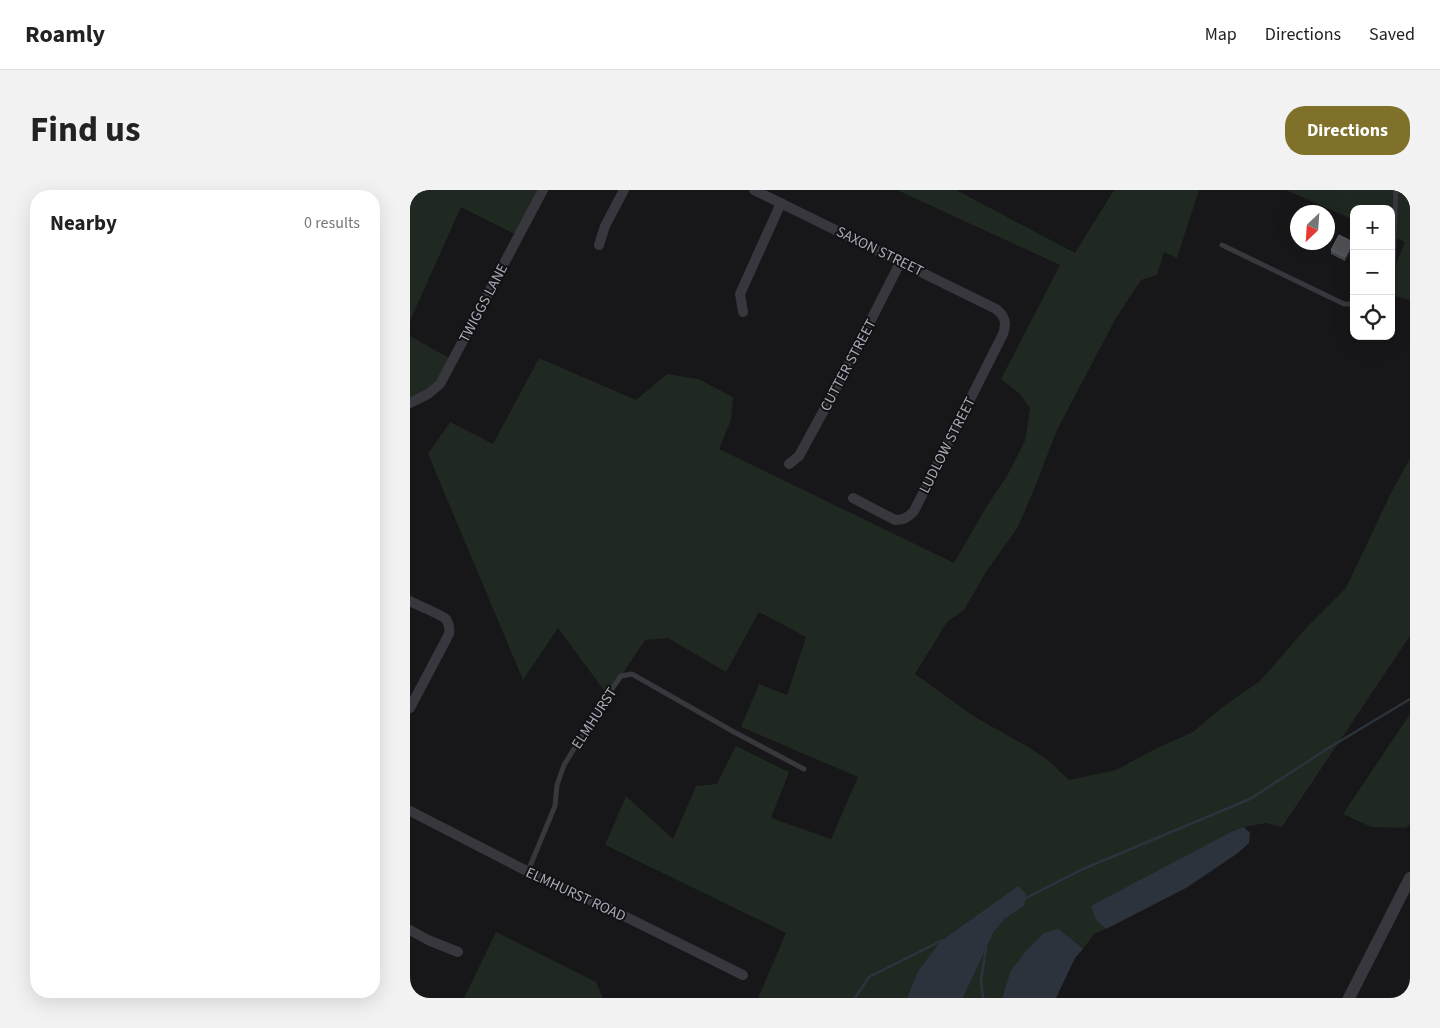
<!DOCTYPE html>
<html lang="en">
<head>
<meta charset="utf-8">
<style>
  body { margin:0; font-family:"Source Sans 3",sans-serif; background:#f2f2f2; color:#222 }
  .controls { position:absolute; right:15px; top:15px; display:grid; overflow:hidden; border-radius:10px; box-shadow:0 5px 20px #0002 }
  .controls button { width:45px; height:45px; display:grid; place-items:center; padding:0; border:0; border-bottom:1px solid #e0e0e0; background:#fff; color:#222; font:25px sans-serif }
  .compass { position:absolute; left:880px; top:15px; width:45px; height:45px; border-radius:50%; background:#fff; box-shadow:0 5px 20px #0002; rotate:205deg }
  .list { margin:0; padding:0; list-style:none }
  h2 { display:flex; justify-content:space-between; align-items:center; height:65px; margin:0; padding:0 20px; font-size:21px }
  h2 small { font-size:16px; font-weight:400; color:#767676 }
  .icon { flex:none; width:28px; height:28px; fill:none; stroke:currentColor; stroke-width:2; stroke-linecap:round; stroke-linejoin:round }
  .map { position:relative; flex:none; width:1000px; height:808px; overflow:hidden; border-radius:20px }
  header { display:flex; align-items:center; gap:30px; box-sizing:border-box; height:70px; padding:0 25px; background:#fff; border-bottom:1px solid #e0e0e0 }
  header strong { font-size:24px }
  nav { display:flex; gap:28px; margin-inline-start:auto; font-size:18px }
  .intro { display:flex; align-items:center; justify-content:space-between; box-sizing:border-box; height:120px; padding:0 30px }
  h1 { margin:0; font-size:35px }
  .button { padding:12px 22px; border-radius:20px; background:#80712a; color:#fff; font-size:18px; font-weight:700 }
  main { display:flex; gap:30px; padding:0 30px }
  aside { flex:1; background:#fff; border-radius:20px; box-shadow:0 5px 20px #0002 }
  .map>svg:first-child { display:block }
  .green { fill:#202822 }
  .water { fill:#2c333c }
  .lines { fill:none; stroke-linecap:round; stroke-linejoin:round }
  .stream { stroke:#2c333c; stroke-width:2.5 }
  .service { stroke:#37373d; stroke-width:5 }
  .minor { stroke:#37373d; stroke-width:10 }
  .tertiary { stroke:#37373d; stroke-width:12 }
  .wall { fill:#45464a }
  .shaded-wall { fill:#2e2e31 }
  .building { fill:#505156; stroke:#5e5f65 }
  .labels { text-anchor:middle; stroke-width:4; stroke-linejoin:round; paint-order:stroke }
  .street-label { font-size:15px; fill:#a8abb8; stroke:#121113 }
</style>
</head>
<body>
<header>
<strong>Roamly</strong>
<nav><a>Map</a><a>Directions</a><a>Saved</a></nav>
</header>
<div class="intro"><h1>Find us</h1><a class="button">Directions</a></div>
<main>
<aside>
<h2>Nearby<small>0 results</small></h2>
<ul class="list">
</ul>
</aside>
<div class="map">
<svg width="1000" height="808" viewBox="0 0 1000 808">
  <rect width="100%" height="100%" fill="#171618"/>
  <g class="green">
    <polygon points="0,0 128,0 105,44 51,17 0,131"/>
    <polygon points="487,0 546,0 665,63 704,0 789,0 767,68 754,62 747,85 731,90 706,128 647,240 625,297 608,337 576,382 554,420 537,432 505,484 565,527 620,558 639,571 659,590 706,580 747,558 783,542 811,518 850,491 897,437 936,398 980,305 1000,268 1000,446 872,637 856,633 834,637 686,730 696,739 684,744 673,759 664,751 600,782 592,808 553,808 588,733 614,716 508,781 497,808 348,808 376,743 195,655 216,606 263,649 286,596 307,594 326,556 379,582 361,628 421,649 448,587 331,537 349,494 377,505 396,447 349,422 316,482 258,448 235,450 198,506 148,438 113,490 18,264 40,232 83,254 129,168 226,210 257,184 288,189 323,207 321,230 309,259 544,373 578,314 597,286 615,251 620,218 610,204 591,189 650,75"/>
    <polygon points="876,0 1000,0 1000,110 981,105 981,86 995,52 981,46 981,19 944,19 944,30"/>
    <polygon points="0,146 39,168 26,191 22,197 0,208"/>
    <polygon points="1000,524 1000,634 996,638 961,637 933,624"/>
    <polygon points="86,742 186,792 193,808 54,808"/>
  </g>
  <g class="water">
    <polygon points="834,637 840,643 839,653 828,663 776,698 696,739 686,730 681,716 819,643"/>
    <polygon points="608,696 616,704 614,716 588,733 553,808 497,808 508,781 531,751"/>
    <polygon points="648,739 664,751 673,759 665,768 646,808 592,808 600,782 616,761 634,743"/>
  </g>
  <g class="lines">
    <g class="stream">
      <polyline points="614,709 673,679 840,609 917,559 1000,509"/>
      <polyline points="585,739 592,730"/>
      <polyline points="445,808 459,787 533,750"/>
      <polyline points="573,808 571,791 576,757"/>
    </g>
    <g class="service">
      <polyline points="812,55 934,114 944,114"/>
      <polyline points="981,82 983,75 986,0"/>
      <polyline points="118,681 145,616 147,595 154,575 194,510 211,486 222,484 324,542 394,579"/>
    </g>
    <g class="minor">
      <path d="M344 0 586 119C595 126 597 133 593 144L504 321C498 328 493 330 485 330L443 308"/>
      <polyline points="189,55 195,36 214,0"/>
      <polyline points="333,122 330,104 371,13"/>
      <polyline points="0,213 18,204 30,194 133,0"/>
      <polyline points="379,274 389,266 432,187 491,71"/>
      <path d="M0 411C7 415 32 425 36 429 39 434 40 439 39 444L0 518"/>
      <polyline points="0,621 136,691 192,715 333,785"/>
      <polyline points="0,740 18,750 48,762"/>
    </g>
    <polyline class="tertiary" points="939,808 1000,688"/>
  </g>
  <polygon class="wall" points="943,56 935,71 921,64 921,60"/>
  <polygon class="shaded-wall" points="943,52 943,56 935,71 935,67"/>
  <polygon class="building" points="929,45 943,52 935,67 921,60"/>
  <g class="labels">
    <g class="street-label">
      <text transform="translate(470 61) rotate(26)" y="5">SAXON STREET</text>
      <text transform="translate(73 113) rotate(-62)" y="5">TWIGGS LANE</text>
      <text transform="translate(438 175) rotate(-62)" y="5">CUTTER STREET</text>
      <text transform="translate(537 255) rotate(-63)" y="5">LUDLOW STREET</text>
      <text transform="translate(184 528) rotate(-57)" y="5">ELMHURST</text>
      <text transform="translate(166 704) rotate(25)" y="5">ELMHURST ROAD</text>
    </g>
  </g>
</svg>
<div class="controls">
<button>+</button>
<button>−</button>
<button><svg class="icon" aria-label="locate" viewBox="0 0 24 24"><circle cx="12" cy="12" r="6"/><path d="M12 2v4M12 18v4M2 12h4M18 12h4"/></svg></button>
</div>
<svg class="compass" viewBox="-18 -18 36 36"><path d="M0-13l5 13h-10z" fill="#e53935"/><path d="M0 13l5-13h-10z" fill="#767676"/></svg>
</div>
</main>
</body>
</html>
